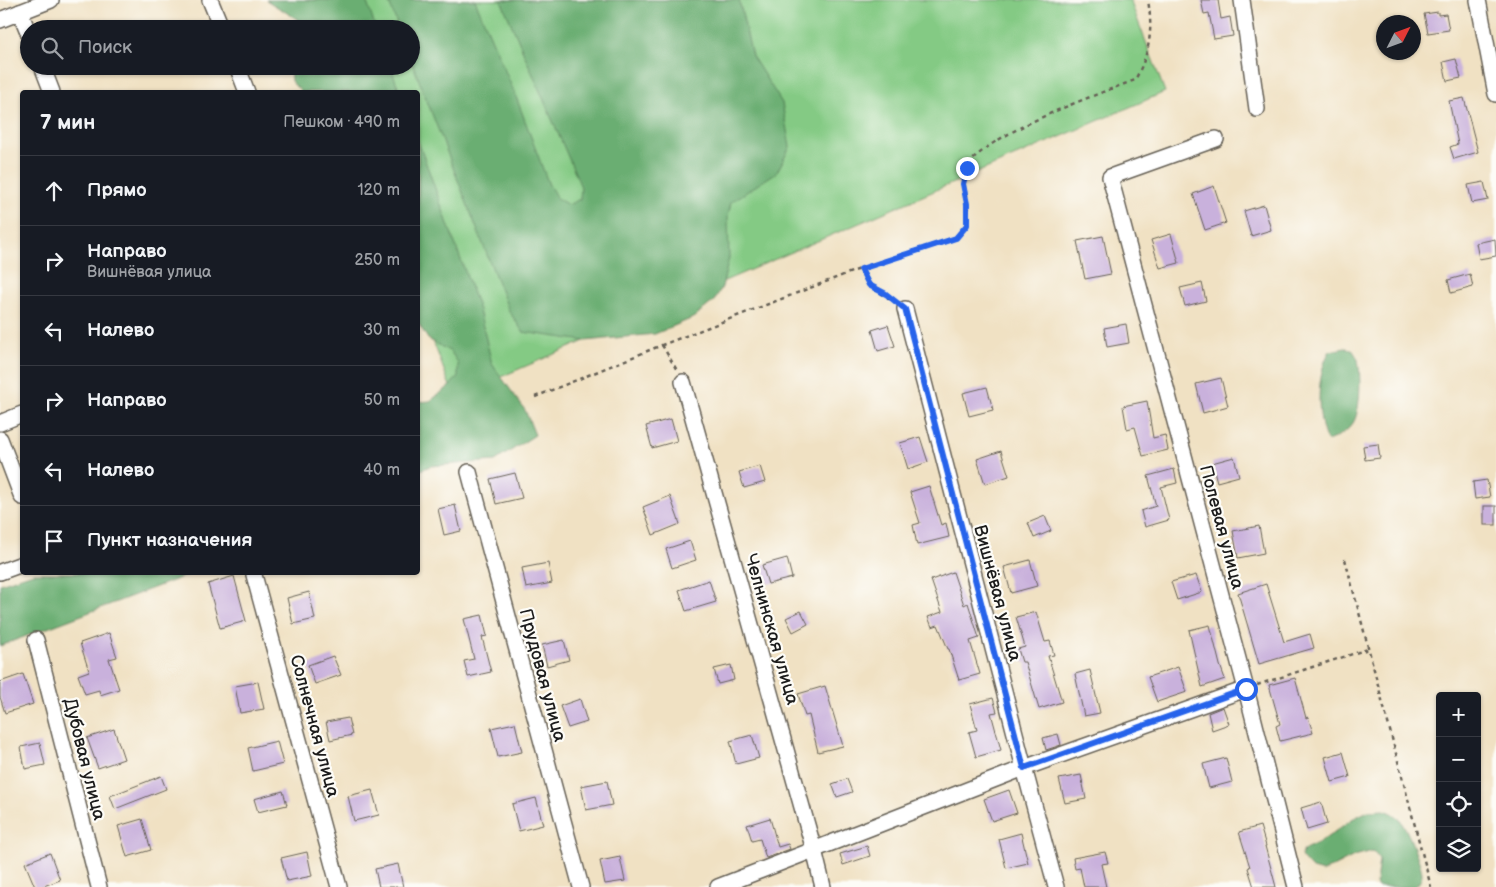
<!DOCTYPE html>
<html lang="ru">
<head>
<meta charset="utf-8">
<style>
  body { margin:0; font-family:"Balsamiq Sans",sans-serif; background:#20242c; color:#f1f3f6 }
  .controls { position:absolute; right:15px; bottom:15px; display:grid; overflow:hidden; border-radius:5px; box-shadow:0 1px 4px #0004 }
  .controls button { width:45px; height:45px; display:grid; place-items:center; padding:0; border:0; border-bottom:1px solid #363941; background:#171b24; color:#f1f3f6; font:25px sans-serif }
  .compass { position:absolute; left:1376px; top:15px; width:45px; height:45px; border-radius:50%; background:#171b24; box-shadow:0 1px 4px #0004; rotate:48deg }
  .stop { position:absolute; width:15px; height:15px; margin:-11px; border:4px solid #2563eb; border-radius:50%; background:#fff }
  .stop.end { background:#2563eb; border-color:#fff; box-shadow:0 1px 5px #0008 }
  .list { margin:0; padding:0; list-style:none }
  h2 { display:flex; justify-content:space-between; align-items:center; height:65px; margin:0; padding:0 20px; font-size:21px }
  h2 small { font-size:16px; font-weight:400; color:#9ea1a6 }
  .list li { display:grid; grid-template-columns:32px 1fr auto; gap:15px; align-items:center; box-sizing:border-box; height:70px; padding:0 20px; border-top:1px solid #363941 }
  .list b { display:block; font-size:19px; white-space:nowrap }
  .list p { margin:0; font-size:16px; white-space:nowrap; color:#9ea1a6 }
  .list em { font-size:16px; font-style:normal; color:#9ea1a6 }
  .icon { flex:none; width:28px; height:28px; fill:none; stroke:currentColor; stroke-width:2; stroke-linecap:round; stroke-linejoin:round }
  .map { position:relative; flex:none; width:1496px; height:887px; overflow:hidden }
  .search { position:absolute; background:#171b24; box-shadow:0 1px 4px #0004; left:20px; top:20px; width:400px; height:55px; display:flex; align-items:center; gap:12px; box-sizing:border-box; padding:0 18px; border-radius:28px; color:#9ea1a6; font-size:19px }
  .panel { position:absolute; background:#171b24; box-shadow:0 1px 4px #0004; left:20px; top:90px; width:400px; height:485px; border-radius:5px }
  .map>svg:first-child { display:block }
  .green { fill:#84ca84; stroke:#507350 }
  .forest { fill:#6bae72; stroke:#446547 }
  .building { fill:#c9b1dc }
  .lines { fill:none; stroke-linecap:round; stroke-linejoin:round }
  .street-casing { stroke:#666156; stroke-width:18 }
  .path { stroke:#666156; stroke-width:2.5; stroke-dasharray:4 4; stroke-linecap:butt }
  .street { stroke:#fff; stroke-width:15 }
  .route { stroke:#2563eb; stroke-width:6 }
  .labels { text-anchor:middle; stroke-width:4.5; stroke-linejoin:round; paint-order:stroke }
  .street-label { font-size:18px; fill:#1c1c1c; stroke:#fdfcf7 }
</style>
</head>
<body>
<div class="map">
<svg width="1496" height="887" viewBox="0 0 1496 887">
  <rect width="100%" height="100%" fill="#fdfcf7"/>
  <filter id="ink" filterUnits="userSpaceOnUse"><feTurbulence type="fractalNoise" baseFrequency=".02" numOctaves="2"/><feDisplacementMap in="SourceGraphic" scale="10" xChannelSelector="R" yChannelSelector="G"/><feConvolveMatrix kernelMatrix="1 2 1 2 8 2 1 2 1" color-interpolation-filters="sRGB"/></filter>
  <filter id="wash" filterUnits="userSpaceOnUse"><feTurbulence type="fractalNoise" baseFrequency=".0096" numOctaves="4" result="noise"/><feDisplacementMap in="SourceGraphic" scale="20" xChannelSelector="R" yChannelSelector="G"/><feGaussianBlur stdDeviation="1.12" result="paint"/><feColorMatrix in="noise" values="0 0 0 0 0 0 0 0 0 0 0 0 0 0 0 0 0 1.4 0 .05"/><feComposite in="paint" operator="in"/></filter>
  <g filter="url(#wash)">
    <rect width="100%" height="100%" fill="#f0e1c3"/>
    <polygon class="green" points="305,0 1130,0 1165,92 454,397 418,301 418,92 339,92 329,66 411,66 411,29 315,29"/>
    <g class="forest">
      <polygon points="266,0 366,0 376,29 303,29 297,19"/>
      <polygon points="388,0 475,0 515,94 549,185 557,198 568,205 580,199 581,187 501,0 739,0 752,56 782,103 790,147 777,172 731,202 728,216 729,258 722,287 714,301 693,318 655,334 585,341 523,332 509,311 411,60 411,29 399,29"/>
      <polygon points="290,66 390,66 400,92 301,92 291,81"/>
      <polygon points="418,141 479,310 492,364 525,410 535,435 495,461 430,466 418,471 418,402 430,401 450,386 458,376 458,363 451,352 428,339 418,323"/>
      <path d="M1345 348 1352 349C1354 353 1357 356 1358 360 1361 374 1361 411 1353 423 1347 432 1336 438 1327 441 1316 418 1316 373 1330 351Z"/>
      <polygon points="33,573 193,573 0,646 0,584"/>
      <path d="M1384 810C1391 812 1397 815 1401 821 1407 829 1421 863 1422 873 1422 879 1419 884 1414 887H1378L1376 884 1379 859 1373 851 1354 856 1323 872 1312 869 1302 858 1301 855 1305 849 1322 841 1352 819 1368 811Z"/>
    </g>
    <g id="blocks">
      <g class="building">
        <polygon points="1201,0 1218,0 1221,19 1230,17 1233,36 1214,39 1209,13 1204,14"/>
        <polygon points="1438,12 1438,15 1446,14 1449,30 1428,33 1424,14"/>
        <polygon points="1456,59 1461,78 1447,81 1443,62"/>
        <polygon points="1464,98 1478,152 1454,159 1450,147 1458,144 1449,101"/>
        <polygon points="1484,182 1488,200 1472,203 1468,185"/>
        <polygon points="1214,186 1226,223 1205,230 1193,194"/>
        <polygon points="1264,205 1271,230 1251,236 1244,211"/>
        <polygon points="1171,234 1179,263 1160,268 1151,240"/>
        <polygon points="1103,236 1111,274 1085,279 1077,241"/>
        <polygon points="1495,239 1496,256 1479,259 1476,243"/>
        <polygon points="1470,274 1473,287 1451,293 1448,280"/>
        <polygon points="1202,283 1206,301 1185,306 1180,288"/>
        <polygon points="1126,324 1129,343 1107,347 1104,328"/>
        <polygon points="888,325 895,346 878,351 872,330"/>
        <polygon points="1221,378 1228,406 1203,413 1196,384"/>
        <polygon points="987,387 993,410 969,416 963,393"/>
        <polygon points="1147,401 1153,438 1165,435 1168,450 1143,456 1135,427 1127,429 1123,406"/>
        <polygon points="671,419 677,441 652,448 646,426"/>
        <polygon points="920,437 928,462 908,469 900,443"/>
        <polygon points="1378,444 1380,458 1365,460 1363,446"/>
        <polygon points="1001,451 1009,476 985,484 977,459"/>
        <polygon points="1234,457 1239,476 1217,482 1212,463"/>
        <polygon points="760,466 765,482 744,488 739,472"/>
        <polygon points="1174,469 1177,483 1161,487 1169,520 1145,527 1141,511 1156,506 1148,476"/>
        <polygon points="515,473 522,498 496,504 490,479"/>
        <polygon points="1487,480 1490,497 1475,499 1473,482"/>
        <polygon points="929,486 941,525 946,523 949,537 917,545 913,525 920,523 910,492"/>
        <polygon points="670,496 680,524 653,535 643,507"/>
        <polygon points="455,505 461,531 444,535 438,509"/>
        <rect x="1484" y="506" width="12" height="19"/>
        <polygon points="1045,516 1051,531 1034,538 1028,523"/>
        <polygon points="1259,526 1264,553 1238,558 1233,531"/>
        <polygon points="690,541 696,560 672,568 666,549"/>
        <polygon points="787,558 792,578 768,584 762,565"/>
        <polygon points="1030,560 1037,586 1011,593 1004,567"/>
        <polygon points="548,563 552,583 526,588 522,568"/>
        <polygon points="953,572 964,605 968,603 979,638 970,641 980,674 959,680 949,649 948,649 938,625 932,627 928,617 942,612 931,580"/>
        <polygon points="1196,575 1202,592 1177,600 1171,582"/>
        <polygon points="234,576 246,621 220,628 208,584"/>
        <polygon points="709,580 716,602 686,611 679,590"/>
        <polygon points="1266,584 1284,642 1310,634 1314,648 1259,664 1238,593"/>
        <polygon points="309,592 315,619 293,624 287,598"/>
        <polygon points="801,611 808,624 793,632 786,618"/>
        <polygon points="1036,612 1045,642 1050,641 1054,655 1048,656 1062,702 1039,709 1025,662 1022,662 1018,649 1025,647 1016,617"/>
        <polygon points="482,615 487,636 482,637 491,672 468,677 464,661 474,659 464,619"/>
        <polygon points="1210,625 1220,665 1225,679 1202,687 1189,630"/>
        <polygon points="109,633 117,657 109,659 119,689 100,695 99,690 85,694 78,675 89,671 80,643"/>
        <polygon points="564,640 569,660 547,666 542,645"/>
        <polygon points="333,656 341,675 315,684 308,665"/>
        <polygon points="731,665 734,680 718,684 714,669"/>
        <polygon points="1178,667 1187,692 1157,702 1148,677"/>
        <polygon points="1090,670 1100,713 1084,716 1075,674"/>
        <polygon points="23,674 33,704 5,713 0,697 0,682"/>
        <polygon points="1295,678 1306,718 1308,717 1313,733 1280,741 1276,726 1280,724 1269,685"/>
        <polygon points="258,682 264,709 240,713 235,686"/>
        <polygon points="825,686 843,746 818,752 809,715 805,716 798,694"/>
        <polygon points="993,698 997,712 991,713 1001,750 976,757 969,732 977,730 970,704"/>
        <polygon points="580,699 587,722 568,728 560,706"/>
        <polygon points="1223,707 1229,724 1212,730 1208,713"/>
        <polygon points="348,718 352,735 330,740 326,722"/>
        <polygon points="515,723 522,752 498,757 491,728"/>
        <polygon points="114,729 124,759 98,768 87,738"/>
        <polygon points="1058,734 1061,745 1046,750 1043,738"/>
        <polygon points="752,735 759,758 736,764 730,741"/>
        <polygon points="277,741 283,764 253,771 248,748"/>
        <polygon points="40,743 45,765 25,769 21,747"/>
        <polygon points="1343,752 1350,777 1332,782 1325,757"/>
        <polygon points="1226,758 1232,782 1209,788 1203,764"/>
        <polygon points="1081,775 1086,799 1065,803 1059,779"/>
        <polygon points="161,776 166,789 115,809 110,796"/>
        <polygon points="847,779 852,792 837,797 832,784"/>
        <polygon points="607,781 612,805 586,810 581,786"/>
        <polygon points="372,790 379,815 354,821 348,796"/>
        <polygon points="1009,790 1017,813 992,821 984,799"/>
        <polygon points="283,791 287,805 258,812 254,799"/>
        <polygon points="536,798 543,825 519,831 512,804"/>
        <polygon points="1321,802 1327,824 1307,830 1301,808"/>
        <polygon points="770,818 778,847 788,844 790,849 766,858 760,839 752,841 747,825"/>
        <polygon points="142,819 151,850 127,857 118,826"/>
        <polygon points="1260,826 1266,846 1265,846 1276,887 1254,887 1248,868 1250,867 1239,832"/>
        <polygon points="1021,833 1028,863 1006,868 999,839"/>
        <polygon points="867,846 870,856 843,865 840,854"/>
        <polygon points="307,852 312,876 287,881 281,858"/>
        <polygon points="1105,852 1108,863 1101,864 1106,887 1084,887 1080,868 1075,869 1073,858"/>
        <polygon points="50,853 60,880 41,887 35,887 25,863"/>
        <polygon points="620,857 625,881 605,884 600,861"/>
        <polygon points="398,864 403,887 379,887 375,869"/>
      </g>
    </g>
  </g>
  <g filter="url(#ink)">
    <use href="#blocks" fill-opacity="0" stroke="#666156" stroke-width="1"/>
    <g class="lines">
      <defs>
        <g id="street">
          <polyline points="210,0 222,29"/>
          <polyline points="1242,0 1257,109"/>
          <polyline points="1478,0 1496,94"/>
          <polyline points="20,12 29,34"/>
          <polyline points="0,20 51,0"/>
          <polyline points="42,66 52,92"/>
          <polyline points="237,66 247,92"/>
          <polyline points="1216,139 1110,177 1246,689 1296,887"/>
          <polyline points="905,309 1024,768 1056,887"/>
          <polyline points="683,382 814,850 823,887"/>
          <polyline points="0,423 22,414"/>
          <polyline points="0,439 22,497"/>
          <polyline points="469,472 581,887"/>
          <polyline points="0,572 22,564"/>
          <polyline points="254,575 339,887"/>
          <polyline points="36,640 99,887"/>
          <polyline points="718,887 1024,768 1246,689"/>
        </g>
      </defs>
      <use href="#street" class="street-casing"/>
      <g class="path">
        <polyline points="861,269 869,285 895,302"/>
        <polyline points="662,345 678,372"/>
        <path d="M535 397 662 345 854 271 956 238 967 225C967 217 968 209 967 202 965 190 961 179 967 168 984 134 1098 94 1135 80 1150 52 1153 31 1148 0"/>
        <polyline points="1345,559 1431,887"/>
        <polyline points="1257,685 1368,649"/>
      </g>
      <use href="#street" class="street"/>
    </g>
  </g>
  <g class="lines" filter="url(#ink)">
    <polyline class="route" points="967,168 963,184 967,204 967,225 956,238 861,269 869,285 886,294 905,309 1024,768 1246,689"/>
  </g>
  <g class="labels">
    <g class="street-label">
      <text transform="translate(1222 527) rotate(75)" y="6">Полевая улица</text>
      <text transform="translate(998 593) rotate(75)" y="6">Вишнёвая улица</text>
      <text transform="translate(772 629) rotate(74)" y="6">Челнинская улица</text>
      <text transform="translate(543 675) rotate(75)" y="6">Прудовая улица</text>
      <text transform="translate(315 726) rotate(75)" y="6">Солнечная улица</text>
      <text transform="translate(85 759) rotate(76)" y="6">Дубовая улица</text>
    </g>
  </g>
</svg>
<div class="controls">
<button>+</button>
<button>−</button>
<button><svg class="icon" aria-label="locate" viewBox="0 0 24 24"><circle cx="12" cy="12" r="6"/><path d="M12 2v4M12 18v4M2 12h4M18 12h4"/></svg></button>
<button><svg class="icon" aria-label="layers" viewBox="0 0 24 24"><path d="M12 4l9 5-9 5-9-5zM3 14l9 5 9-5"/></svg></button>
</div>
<svg class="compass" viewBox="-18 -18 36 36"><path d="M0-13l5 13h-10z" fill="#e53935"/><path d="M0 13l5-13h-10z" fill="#9ea1a6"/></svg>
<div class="stop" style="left:1246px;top:689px"></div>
<div class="stop end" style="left:967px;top:168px"></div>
<div class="search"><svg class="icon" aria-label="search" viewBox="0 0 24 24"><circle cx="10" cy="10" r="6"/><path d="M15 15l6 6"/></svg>Поиск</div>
<section class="panel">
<h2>7 мин<small>Пешком · 490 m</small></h2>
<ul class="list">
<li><svg class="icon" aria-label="ahead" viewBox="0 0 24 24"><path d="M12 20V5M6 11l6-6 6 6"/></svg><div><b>Прямо</b></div><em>120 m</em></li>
<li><svg class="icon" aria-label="right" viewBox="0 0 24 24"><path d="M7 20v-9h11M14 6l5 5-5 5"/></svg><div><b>Направо</b><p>Вишнёвая улица</p></div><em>250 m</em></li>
<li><svg class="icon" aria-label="left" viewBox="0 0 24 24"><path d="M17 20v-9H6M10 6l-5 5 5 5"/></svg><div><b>Налево</b></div><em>30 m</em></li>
<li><svg class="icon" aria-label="right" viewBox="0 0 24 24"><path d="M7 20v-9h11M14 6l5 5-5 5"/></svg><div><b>Направо</b></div><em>50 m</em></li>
<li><svg class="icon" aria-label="left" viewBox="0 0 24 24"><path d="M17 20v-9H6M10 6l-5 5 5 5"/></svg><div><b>Налево</b></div><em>40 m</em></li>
<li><svg class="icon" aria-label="arrive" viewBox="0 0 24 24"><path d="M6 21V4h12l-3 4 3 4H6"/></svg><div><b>Пункт назначения</b></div></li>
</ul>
</section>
</div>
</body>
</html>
